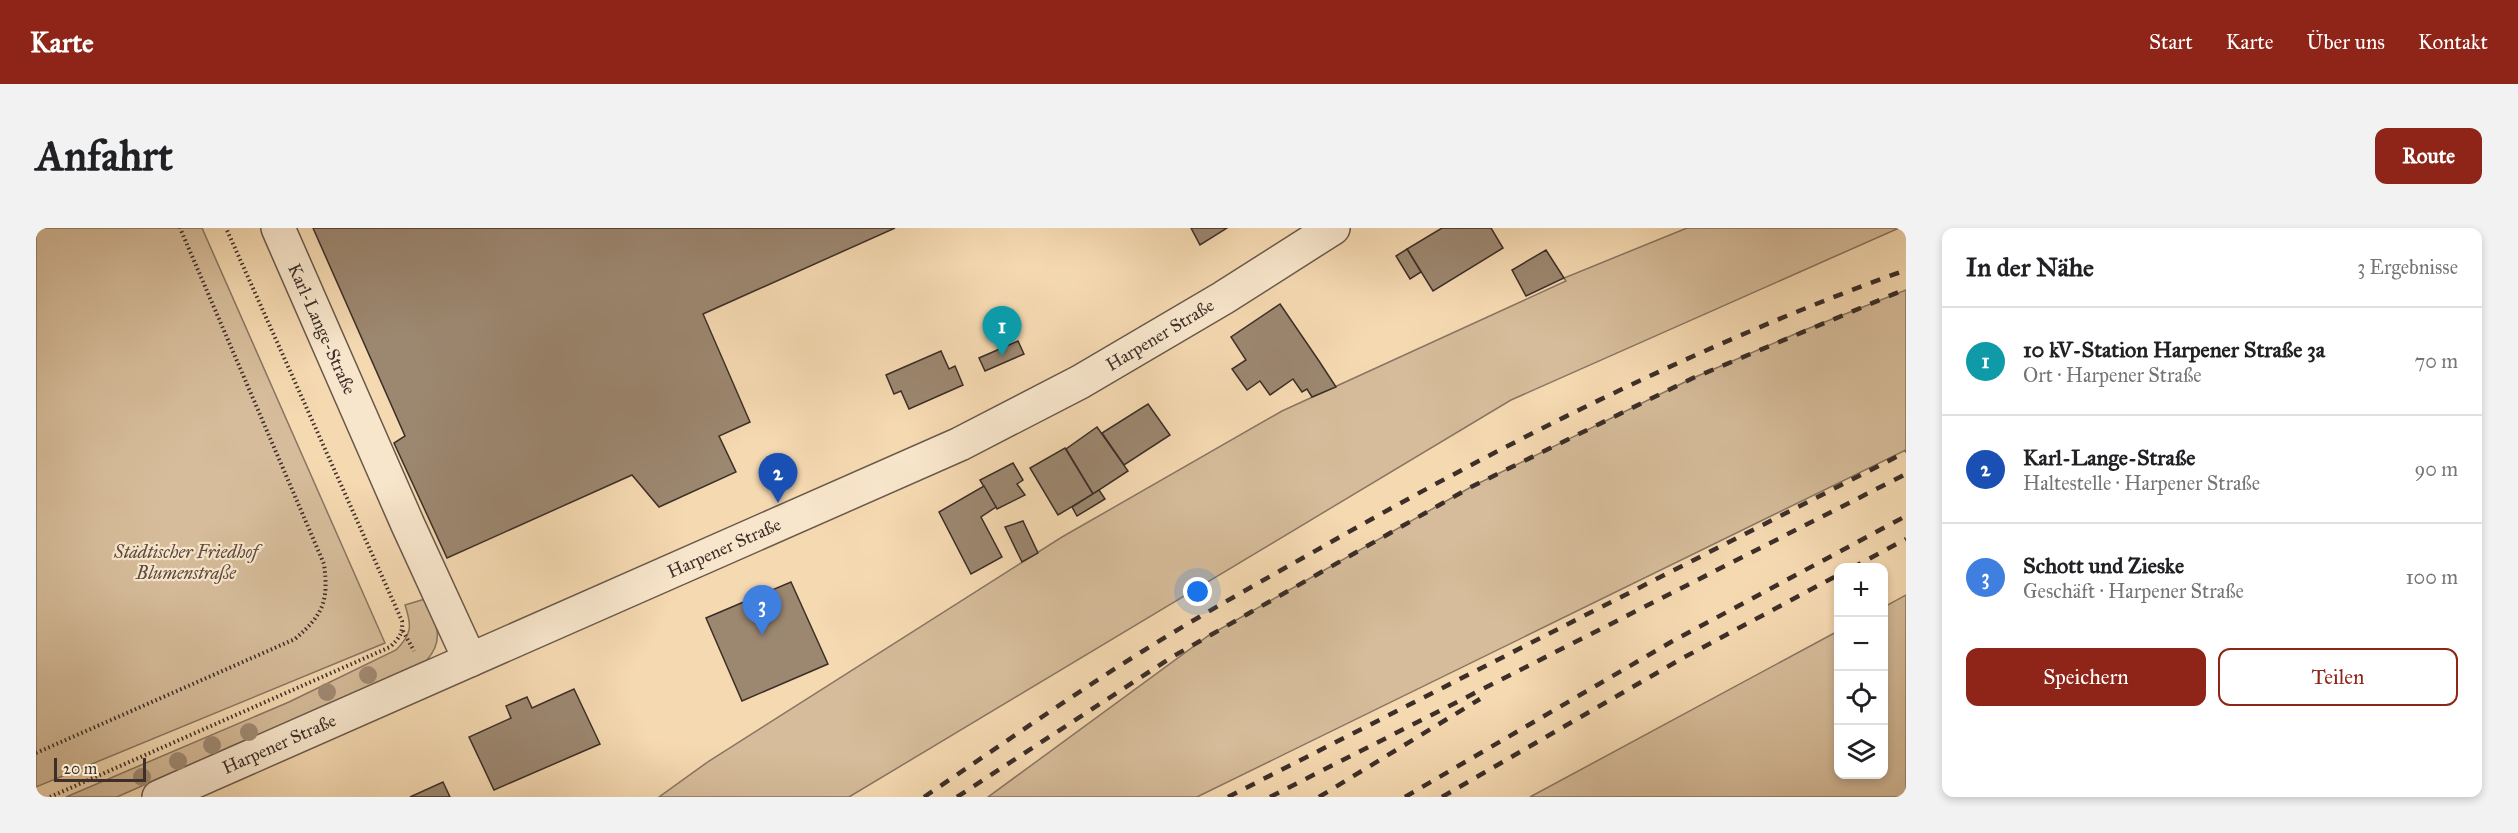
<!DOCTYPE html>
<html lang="de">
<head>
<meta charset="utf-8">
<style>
  body { margin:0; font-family:"IM FELL Great Primer",serif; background:#f2f2f2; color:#202124 }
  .controls { position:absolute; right:18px; bottom:18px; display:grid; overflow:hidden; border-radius:12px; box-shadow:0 3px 9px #0003 }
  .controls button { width:54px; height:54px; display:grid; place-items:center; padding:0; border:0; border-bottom:2px solid #e0e0e0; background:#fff; color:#202124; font:30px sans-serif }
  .scale { position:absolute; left:18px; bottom:15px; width:92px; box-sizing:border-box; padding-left:6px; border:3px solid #3c2e29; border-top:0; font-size:16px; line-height:21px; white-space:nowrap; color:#3c2e29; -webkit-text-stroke:4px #f8e6cc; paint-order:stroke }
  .you { position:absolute; left:1162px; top:364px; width:21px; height:21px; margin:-15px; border:4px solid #fff; border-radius:50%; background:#1a73e8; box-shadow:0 0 0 9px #1a73e833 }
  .badge { display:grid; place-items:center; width:39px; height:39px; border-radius:50%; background:#8f2418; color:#fff; font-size:20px; font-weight:700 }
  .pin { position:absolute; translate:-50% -50px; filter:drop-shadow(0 2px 3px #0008) }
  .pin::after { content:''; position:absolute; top:32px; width:21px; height:18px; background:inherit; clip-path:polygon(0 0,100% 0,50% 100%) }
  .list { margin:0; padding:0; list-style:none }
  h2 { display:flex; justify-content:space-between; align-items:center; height:78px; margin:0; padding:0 24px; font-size:26px }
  h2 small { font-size:20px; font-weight:400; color:#757577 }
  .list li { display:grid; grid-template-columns:39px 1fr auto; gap:18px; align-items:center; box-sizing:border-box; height:108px; padding:0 24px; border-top:2px solid #e0e0e0 }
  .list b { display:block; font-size:22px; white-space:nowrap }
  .list p { margin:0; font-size:20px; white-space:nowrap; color:#757577 }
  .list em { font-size:20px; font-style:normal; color:#757577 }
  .actions { display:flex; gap:12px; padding:18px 24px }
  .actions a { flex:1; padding:14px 0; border:2px solid #8f2418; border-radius:12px; text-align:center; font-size:21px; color:#8f2418 }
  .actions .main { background:#8f2418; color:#fff }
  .icon { flex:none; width:33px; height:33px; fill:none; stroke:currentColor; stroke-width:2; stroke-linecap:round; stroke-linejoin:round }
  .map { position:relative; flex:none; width:1870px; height:569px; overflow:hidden; border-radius:12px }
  header { display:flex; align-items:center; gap:36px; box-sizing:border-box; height:84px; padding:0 30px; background:#8f2418; color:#fff }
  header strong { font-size:28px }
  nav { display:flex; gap:33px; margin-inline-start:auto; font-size:21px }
  .intro { display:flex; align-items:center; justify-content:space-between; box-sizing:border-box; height:144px; padding:0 36px }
  h1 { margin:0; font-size:42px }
  .button { padding:15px 27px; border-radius:12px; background:#8f2418; color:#fff; font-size:21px; font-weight:700 }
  main { display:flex; gap:36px; padding:0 36px }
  aside { flex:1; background:#fff; border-radius:12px; box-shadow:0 3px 9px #0003 }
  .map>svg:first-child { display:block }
  .green { fill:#d6bc9a; stroke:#897562; stroke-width:1.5 }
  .building { fill:#9c8770; stroke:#3c2e29; stroke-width:1.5 }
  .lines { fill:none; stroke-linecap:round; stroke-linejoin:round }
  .minor-casing { stroke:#6a594b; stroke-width:36 }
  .path { stroke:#3c2e29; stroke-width:4; stroke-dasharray:1.5 3; stroke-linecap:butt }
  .minor { stroke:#f8e6cc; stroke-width:33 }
  .rail { stroke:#3c2e29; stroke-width:4.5; stroke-dasharray:10 10; stroke-linecap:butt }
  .tree { fill:#a08a73 }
  .labels { text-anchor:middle; stroke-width:4.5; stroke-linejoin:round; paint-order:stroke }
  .street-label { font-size:18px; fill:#3c2e29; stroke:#f8e6cc }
  .park-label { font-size:18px; font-style:italic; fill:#5b4a40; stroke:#f8e6cc }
</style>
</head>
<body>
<header>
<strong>Karte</strong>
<nav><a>Start</a><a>Karte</a><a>Über uns</a><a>Kontakt</a></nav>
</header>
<div class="intro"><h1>Anfahrt</h1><a class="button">Route</a></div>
<main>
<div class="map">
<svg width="1870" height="569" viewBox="0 0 1870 569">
  <rect width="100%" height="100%" fill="#f5d9b1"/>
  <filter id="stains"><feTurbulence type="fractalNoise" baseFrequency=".00333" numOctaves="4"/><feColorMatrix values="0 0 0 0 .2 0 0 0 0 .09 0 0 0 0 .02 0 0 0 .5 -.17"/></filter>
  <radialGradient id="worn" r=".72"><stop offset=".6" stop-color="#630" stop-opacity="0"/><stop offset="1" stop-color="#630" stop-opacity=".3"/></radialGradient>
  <g class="green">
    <polygon points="0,0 166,0 349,415 0,559"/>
    <polygon points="1651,0 1863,0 1475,172 813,569 623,569 673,533 1026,309 1246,183 1530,53 1528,50"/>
    <polygon points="1870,62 1870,222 1161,569 952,569 1172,408 1435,259 1657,150 1766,103"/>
    <polygon points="1870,367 1870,569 1494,569 1802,403 1802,546 1848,546 1848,379"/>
    <path d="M389 371C399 394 410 410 391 432L81 569H30L253 474 360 422C376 406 376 398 369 377Z"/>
  </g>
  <g class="building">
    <polygon points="277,0 859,0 667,86 714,194 683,208 700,244 623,279 596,247 411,330 358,215 369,208"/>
    <polygon points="1155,0 1191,0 1164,17"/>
    <polygon points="1406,0 1455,0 1467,20 1397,63 1371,21"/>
    <polygon points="1371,21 1385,44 1374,51 1360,28"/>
    <polygon points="1510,22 1528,50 1490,68 1476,42"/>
    <polygon points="1244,76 1283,133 1300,159 1276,169 1271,161 1266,164 1257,151 1234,167 1224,153 1211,162 1196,141 1210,132 1195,109"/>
    <polygon points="982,113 988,126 949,143 943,130"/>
    <polygon points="905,123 913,141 919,138 927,157 873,181 865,163 858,166 850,147"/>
    <polygon points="1112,176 1134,207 1088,237 1066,205"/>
    <polygon points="1061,199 1092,243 1057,266 1030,221"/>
    <polygon points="1029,220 1057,266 1022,287 994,240"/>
    <polygon points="977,235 987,252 981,256 989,267 961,281 944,252"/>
    <polygon points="948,258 960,279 945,289 966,329 935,346 903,284"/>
    <polygon points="1063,262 1069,271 1041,288 1036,279"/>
    <polygon points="987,293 1002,325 986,334 969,299"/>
    <polygon points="755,354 792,436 706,473 670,390"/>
    <polygon points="538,461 564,516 458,562 433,509 475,490 470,478 491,469 496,480"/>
    <polygon points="407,554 414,569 374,569"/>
  </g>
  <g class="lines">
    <defs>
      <g id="minor">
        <polyline points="242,0 372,297 434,432"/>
        <polyline points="123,569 924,216 1044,154 1187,70 1297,0"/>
      </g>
    </defs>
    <use href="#minor" class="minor-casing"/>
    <g class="path">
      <polyline points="367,403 378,423"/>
      <path d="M0 525 259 411C287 387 293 373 288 336L144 0"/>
      <path d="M14 569 354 419C363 410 367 406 366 393L190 0"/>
    </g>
    <use href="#minor" class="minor"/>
    <g class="rail">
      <polyline points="1816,340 1870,311"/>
      <path d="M888 569C961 520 1033 469 1107 423 1171 383 1237 347 1302 310 1484 207 1672 113 1870 42"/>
      <polyline points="921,569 1136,429 1435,259 1657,150 1870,61"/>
      <polyline points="1192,569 1870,224"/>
      <polyline points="1234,569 1870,246"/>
      <polyline points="1283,569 1444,471"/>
      <polyline points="1369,569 1635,414 1870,288"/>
      <polyline points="1406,569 1645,431 1802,347"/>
    </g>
  </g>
  <g class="tree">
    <circle cx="332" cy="447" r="9"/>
    <circle cx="291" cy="464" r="9"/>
    <circle cx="213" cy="504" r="9"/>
    <circle cx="176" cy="517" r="9"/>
    <circle cx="142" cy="533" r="9"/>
    <circle cx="106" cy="549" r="9"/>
  </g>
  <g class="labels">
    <g class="street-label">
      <text transform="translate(286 101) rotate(66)" y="6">Karl-Lange-Straße</text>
      <text transform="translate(1124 107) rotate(-31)" y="6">Harpener Straße</text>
      <text transform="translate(688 320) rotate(-24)" y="6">Harpener Straße</text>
      <text transform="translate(243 516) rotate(-24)" y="6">Harpener Straße</text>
    </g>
    <g class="park-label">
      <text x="150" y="330">Städtischer Friedhof<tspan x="150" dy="21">Blumenstraße</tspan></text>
    </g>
  </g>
  <rect width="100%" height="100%" filter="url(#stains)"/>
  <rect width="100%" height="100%" fill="url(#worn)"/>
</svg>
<div class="controls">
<button>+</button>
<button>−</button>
<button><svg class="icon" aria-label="locate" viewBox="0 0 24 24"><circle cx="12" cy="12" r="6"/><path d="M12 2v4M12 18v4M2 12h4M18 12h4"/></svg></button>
<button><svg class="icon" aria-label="layers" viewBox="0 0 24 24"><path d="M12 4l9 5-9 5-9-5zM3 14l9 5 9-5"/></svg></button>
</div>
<div class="scale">20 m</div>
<div class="you"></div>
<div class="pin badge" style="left:966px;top:128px;background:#0f9aa8">1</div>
<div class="pin badge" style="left:742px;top:275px;background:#1a4fb4">2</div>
<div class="pin badge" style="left:726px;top:407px;background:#3f7fe0">3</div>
</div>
<aside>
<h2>In der Nähe<small>3 Ergebnisse</small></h2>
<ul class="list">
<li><span class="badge" style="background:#0f9aa8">1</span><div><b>10 kV-Station Harpener Straße 3a</b><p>Ort · Harpener Straße</p></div><em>70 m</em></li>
<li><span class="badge" style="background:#1a4fb4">2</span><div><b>Karl-Lange-Straße</b><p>Haltestelle · Harpener Straße</p></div><em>90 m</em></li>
<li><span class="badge" style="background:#3f7fe0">3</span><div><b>Schott und Zieske</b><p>Geschäft · Harpener Straße</p></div><em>100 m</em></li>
</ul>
<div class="actions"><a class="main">Speichern</a><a>Teilen</a></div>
</aside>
</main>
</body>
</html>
